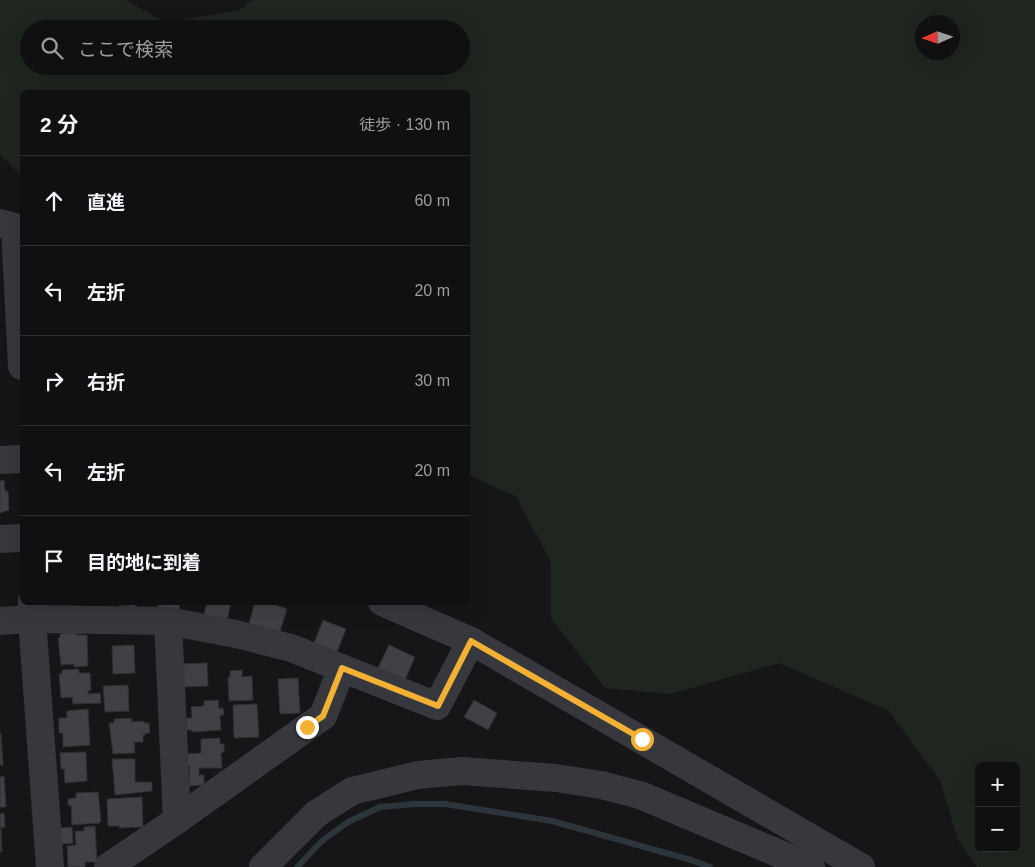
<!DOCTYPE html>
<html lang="ja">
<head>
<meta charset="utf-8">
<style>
  body { margin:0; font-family:Helvetica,"Noto Sans JP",sans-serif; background:#19191b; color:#f1f3f6 }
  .controls { position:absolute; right:15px; bottom:15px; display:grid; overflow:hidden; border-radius:8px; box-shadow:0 5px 20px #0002 }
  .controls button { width:45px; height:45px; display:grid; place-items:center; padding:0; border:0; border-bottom:1px solid #303032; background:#101012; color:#f1f3f6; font:25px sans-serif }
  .compass { position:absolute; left:915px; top:15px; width:45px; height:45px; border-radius:50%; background:#101012; box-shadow:0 5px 20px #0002; rotate:267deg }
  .stop { position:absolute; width:15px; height:15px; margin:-11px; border:4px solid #f2b134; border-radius:50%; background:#fff }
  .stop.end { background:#f2b134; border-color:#fff; box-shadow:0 1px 5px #0008 }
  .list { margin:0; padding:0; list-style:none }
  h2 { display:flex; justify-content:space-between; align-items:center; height:65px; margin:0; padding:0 20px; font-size:21px }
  h2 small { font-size:16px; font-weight:400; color:#9c9d9f }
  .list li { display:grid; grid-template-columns:32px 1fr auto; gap:15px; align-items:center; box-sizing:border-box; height:90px; padding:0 20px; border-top:1px solid #303032 }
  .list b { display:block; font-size:19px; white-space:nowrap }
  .list em { font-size:16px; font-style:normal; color:#9c9d9f }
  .icon { flex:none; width:28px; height:28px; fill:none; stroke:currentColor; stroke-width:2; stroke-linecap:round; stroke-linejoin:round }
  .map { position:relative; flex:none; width:1035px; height:867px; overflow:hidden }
  .search { position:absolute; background:#101012; box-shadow:0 5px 20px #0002; left:20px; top:20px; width:450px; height:55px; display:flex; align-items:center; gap:12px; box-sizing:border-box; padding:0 18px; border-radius:28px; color:#9c9d9f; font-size:19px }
  .panel { position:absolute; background:#101012; box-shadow:0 5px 20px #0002; left:20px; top:90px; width:450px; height:515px; border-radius:8px }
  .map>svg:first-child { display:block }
  .green { fill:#1e261f; fill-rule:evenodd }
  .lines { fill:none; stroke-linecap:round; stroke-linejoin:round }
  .stream { stroke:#2c353c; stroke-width:6 }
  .building { fill:#404145; stroke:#303034 }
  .minor { stroke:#37383d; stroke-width:28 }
  .route { stroke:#f2b134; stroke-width:6 }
</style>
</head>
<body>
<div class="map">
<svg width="1035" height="867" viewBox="0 0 1035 867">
  <rect width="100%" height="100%" fill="#161618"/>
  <path class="green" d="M0 0H127L165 23 240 10 252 0H1035V867H977L958 840 940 781 889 711 779 663 671 694 605 688 551 618V562L516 497 468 474V92H22V176L0 155ZM922 22H952V52H922ZM29 29H461V66H29ZM979 766H1016V848H979Z"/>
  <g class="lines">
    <polyline class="stream" points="297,867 323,840 348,822 380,807 415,804 445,804 552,821 691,860 710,867"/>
  </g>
  <g class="building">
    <polygon points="4,480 5,491 8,491 9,510 0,513 0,481"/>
    <polygon points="119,602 138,602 138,605 136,604 136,607 118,605"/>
    <polygon points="159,602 180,602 179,610 158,608"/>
    <polygon points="207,602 231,602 227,621 204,615"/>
    <polygon points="255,602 267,602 287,609 278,637 248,628"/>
    <polygon points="323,620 346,629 336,655 313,646"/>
    <polygon points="76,633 76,635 87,635 88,666 74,667 74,664 61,665 58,638 60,638 60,634"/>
    <polygon points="134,645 135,673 113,674 112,646"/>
    <polygon points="389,645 415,657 405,680 378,668"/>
    <polygon points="207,663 208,686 181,687 180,664"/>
    <polygon points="79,669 79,673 90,673 91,690 88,691 88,694 100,693 101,703 73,704 72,697 61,698 59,674 62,674 62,670"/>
    <polygon points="242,670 242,677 252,676 253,700 229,701 228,677 230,677 230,671"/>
    <polygon points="298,678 300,713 280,714 278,679"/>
    <polygon points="128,685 129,711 105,712 103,686"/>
    <polygon points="218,700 219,709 223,708 224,715 220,715 221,730 192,732 192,730 187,730 186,718 192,718 191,707 204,706 204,701"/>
    <polygon points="474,700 497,713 488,730 464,717"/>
    <polygon points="257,704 259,737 234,738 233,705"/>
    <polygon points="88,709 90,745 63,747 63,733 59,733 59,718 67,718 67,711"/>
    <polygon points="131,718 132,722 144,721 144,723 149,723 150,733 145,733 145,735 143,735 143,742 134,742 135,753 113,754 109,723 114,723 114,719"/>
    <polygon points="1,733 3,765 0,765 0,734"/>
    <polygon points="220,738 220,744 224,744 224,752 221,753 222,768 199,768 199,775 204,775 204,785 189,786 190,766 186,766 185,754 201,753 201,739"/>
    <polygon points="86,752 87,781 65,783 64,769 61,769 60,753"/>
    <polygon points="112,759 135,759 135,782 152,782 152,791 115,795"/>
    <polygon points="4,776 6,807 0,807 0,777"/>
    <polygon points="98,792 101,821 100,821 100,823 72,825 71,805 68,805 68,799 76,798 76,793"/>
    <polygon points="142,797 143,827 119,828 119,826 108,826 107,799"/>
    <polygon points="4,813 5,827 1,827 2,852 0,852 0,814"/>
    <polygon points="95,826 97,862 85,862 85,867 68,867 67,846 76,845 75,831 84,831 84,827"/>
    <polygon points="72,827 73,843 61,844 60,828"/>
  </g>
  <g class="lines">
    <g class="minor">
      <polyline points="0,223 15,227 22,366"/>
      <polyline points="0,460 22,459"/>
      <polyline points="0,539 22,538"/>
      <polyline points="32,602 32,619 50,867"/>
      <polyline points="382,602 471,641 861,867"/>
      <polyline points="0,621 32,619 168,621 236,634 291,648 437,706 471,641"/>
      <polyline points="168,621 177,820"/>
      <polyline points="108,867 177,820 323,716 342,668"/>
      <polyline points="263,867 316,814 352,791 418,775 462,771 556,778 601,785 640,795 811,867"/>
    </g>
  </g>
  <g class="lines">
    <polyline class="route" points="307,727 323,716 342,668 438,706 471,641 642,739"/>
  </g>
</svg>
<div class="controls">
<button>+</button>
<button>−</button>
</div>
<svg class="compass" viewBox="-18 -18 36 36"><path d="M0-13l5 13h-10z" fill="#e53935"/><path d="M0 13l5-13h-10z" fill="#9c9d9f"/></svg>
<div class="stop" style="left:642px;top:739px"></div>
<div class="stop end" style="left:307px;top:727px"></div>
<div class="search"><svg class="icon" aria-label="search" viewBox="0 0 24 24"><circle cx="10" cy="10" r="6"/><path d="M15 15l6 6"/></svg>ここで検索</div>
<section class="panel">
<h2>2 分<small>徒歩 · 130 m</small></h2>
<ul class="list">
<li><svg class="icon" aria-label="ahead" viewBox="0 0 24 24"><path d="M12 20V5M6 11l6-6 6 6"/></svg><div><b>直進</b></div><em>60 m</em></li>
<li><svg class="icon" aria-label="left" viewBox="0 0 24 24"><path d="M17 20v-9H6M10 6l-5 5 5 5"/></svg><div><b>左折</b></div><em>20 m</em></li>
<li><svg class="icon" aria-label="right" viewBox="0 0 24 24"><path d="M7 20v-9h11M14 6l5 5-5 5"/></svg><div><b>右折</b></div><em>30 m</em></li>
<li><svg class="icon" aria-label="left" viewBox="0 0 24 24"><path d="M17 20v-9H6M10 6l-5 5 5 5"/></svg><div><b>左折</b></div><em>20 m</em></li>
<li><svg class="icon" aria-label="arrive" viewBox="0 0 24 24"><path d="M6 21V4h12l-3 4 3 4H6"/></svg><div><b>目的地に到着</b></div></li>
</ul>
</section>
</div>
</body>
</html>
